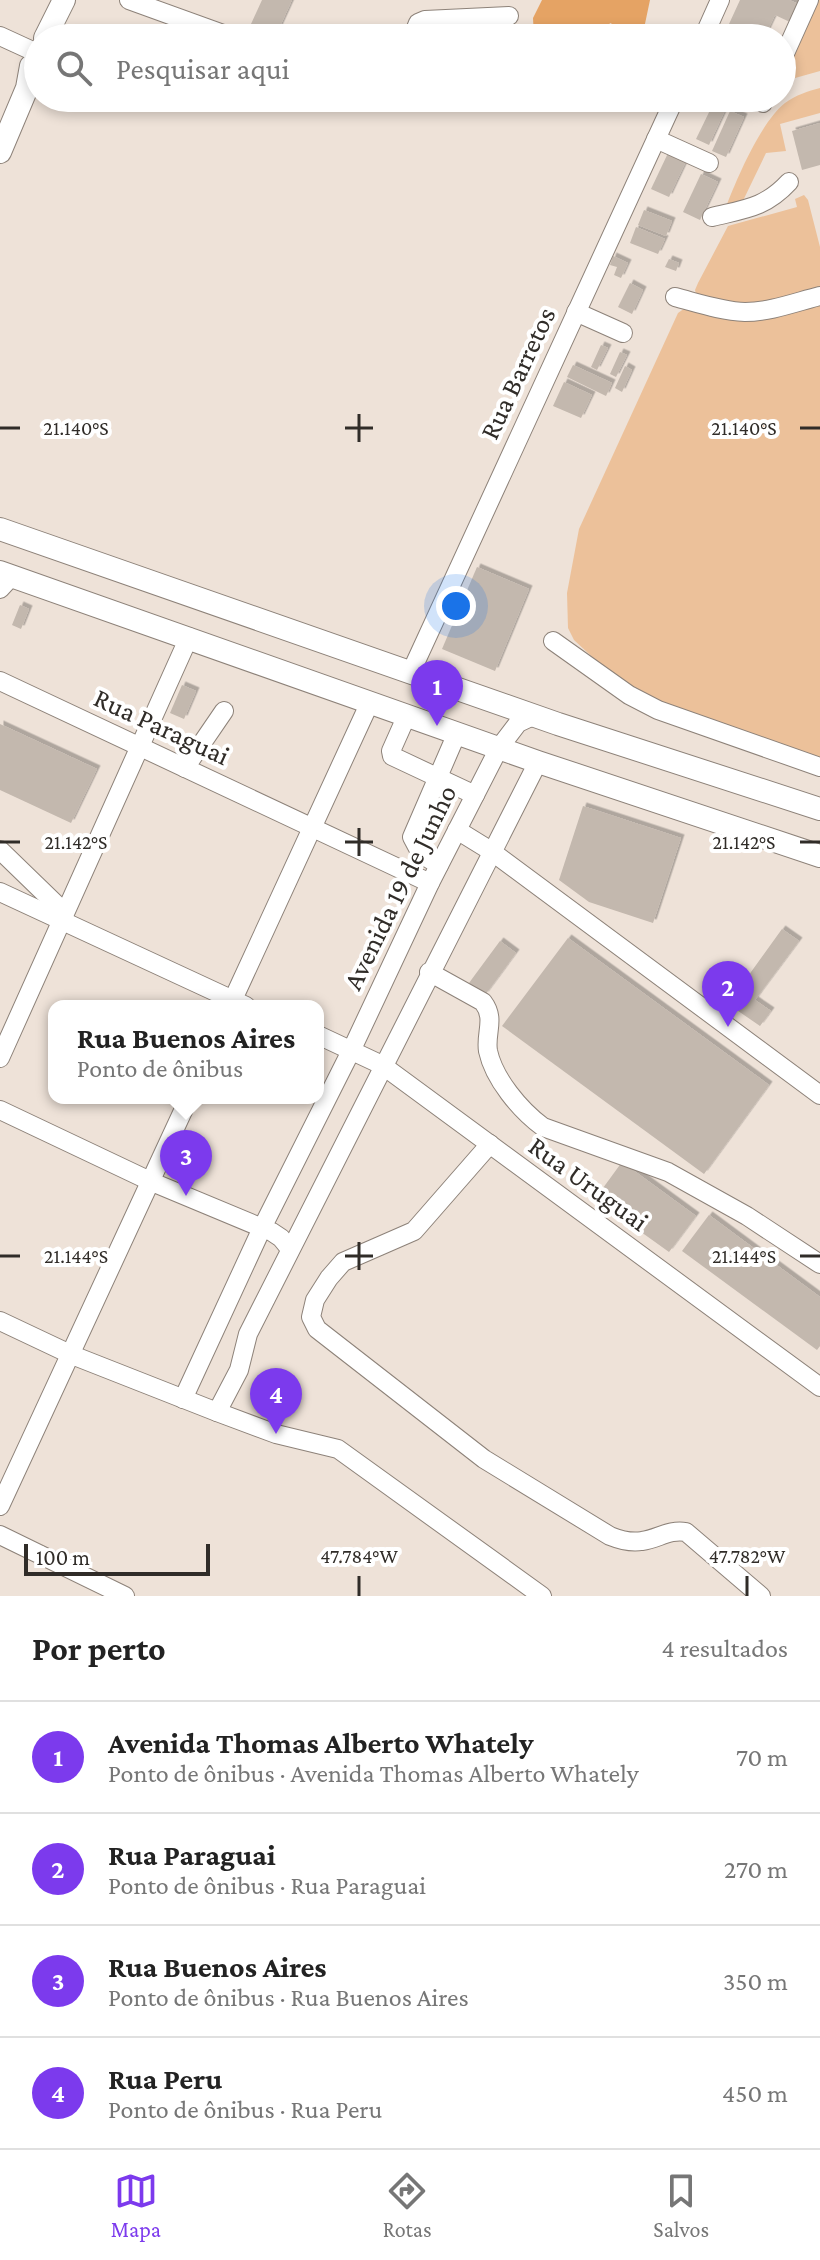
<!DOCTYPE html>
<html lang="pt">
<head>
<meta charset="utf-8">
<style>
  body { margin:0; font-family:"Crimson Pro",serif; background:#f2f2f2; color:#222 }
  .scale { position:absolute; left:24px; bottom:20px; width:186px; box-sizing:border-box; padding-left:8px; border:4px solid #302c28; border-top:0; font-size:22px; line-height:28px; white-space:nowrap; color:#302c28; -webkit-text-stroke:6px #fff; paint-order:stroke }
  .you { position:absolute; left:456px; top:606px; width:28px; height:28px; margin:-20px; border:6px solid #fff; border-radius:50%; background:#1a73e8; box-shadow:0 0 0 12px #1a73e833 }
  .badge { display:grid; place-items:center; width:52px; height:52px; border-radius:50%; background:#7c3aed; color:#fff; font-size:26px; font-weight:700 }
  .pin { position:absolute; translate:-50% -66px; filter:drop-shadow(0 2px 4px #0008) }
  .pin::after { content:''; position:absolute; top:42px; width:28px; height:24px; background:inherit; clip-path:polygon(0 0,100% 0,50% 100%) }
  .popup { position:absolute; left:48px; top:1000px; width:276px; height:104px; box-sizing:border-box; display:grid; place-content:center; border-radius:16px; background:#fff; filter:drop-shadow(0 2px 6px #0005); font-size:26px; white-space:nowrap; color:#767676 }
  .popup b { font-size:30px; color:#222 }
  .popup::after { content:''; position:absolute; left:50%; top:100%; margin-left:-16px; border:16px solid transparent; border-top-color:#fff }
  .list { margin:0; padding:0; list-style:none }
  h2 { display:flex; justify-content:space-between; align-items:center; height:104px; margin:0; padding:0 32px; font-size:34px }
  h2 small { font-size:26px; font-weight:400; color:#767676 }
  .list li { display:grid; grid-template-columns:52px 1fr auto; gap:24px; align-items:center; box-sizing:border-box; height:112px; padding:0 32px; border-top:2px solid #e0e0e0 }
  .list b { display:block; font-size:30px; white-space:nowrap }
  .list p { margin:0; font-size:26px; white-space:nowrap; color:#767676 }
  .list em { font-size:26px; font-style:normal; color:#767676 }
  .icon { flex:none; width:44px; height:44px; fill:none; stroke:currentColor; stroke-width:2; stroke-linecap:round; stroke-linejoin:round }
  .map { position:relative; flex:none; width:820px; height:1596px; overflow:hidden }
  .search { position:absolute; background:#fff; box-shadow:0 4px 12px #0003; left:24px; right:24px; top:24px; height:88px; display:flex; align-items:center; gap:20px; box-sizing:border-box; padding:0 28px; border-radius:44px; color:#767676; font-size:30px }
  .sheet { height:552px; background:#fff }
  nav { display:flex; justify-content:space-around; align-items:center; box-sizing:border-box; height:112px; border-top:2px solid #e0e0e0; background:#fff; font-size:22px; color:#767676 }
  nav a { display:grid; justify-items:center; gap:4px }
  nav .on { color:#7c3aed }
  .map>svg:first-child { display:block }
  .green { fill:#ecc19a }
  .forest { fill:#e5a364 }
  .building { fill:#c3b8ae; filter:url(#shadow) }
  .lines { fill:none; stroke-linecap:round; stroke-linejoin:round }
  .minor-casing { stroke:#8d8279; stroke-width:20 }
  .major-casing { stroke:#8d8279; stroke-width:24 }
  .minor { stroke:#fff; stroke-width:18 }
  .major { stroke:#fff; stroke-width:22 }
  .ticks { fill:none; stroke:#302c28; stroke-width:3 }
  .labels { text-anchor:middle; stroke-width:8; stroke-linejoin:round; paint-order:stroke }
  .street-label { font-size:28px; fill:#302c28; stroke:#fff }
  .ticks-label { font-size:20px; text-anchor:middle; fill:#302c28; stroke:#fff; stroke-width:8; stroke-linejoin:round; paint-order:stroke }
</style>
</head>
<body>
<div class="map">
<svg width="820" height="1596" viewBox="0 0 820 1596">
  <defs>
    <filter id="shadow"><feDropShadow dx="3.5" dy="-3.5" stdDeviation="0" flood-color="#0004"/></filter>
  </defs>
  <rect width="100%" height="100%" fill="#eee2d8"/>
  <g class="green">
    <polygon points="809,0 820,0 820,71 788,80 782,85 782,67"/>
    <path d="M820 88V113L780 124 786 151 766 153 738 211 726 207C737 178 761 122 785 103 796 95 808 91 820 88Z"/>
    <polygon points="804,195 808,200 820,247 820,296 769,309 697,297 695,290 698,283 728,226 797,207 795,199"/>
    <polygon points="820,304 820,762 658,706 603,667 574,640 568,628 567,593 579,529 678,313 685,308"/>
  </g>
  <polygon class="forest" points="542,0 650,0 642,38 620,38 611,23 581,38 534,38 533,18"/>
  <g class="building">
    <polygon points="262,0 292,0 276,35 251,24"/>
    <polygon points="740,0 789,0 801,5 792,23 775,15 764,38 761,38 729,24"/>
    <polygon points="714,102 726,108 709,145 696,139"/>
    <polygon points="730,111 744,117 726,157 712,151"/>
    <polygon points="820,123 820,165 802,170 792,131"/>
    <polygon points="669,151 687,159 669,197 651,189"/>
    <polygon points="701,174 718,182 700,220 683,212"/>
    <polygon points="644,210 672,221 666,236 638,225"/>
    <polygon points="636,227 665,239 658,254 630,243"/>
    <polygon points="613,256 628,263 621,278 614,275 617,267 610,265"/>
    <polygon points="669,259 679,263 676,271 665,267"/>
    <polygon points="630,283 643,290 632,314 618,307"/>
    <polygon points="601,345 608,348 597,370 591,367"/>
    <polygon points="620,352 627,355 616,377 610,374"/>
    <polygon points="573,365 612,383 606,396 567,377"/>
    <polygon points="625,366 632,370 622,392 615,388"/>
    <polygon points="564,382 592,395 581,418 553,406"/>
    <polygon points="477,567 529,589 495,671 442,649"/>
    <polygon points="20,605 29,609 21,629 12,625"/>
    <polygon points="182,685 196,691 184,719 170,713"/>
    <polygon points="0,724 97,769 71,823 0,790"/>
    <polygon points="583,806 681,838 653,923 589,902 559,880"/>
    <polygon points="782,929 799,941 755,1000 771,1011 760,1026 728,1004"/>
    <polygon points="568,938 769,1085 704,1174 502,1026"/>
    <polygon points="500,941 516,953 485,995 469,983"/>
    <polygon points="622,1162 696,1216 669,1252 595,1199"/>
    <polygon points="709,1215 820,1297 820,1346 817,1350 682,1251"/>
  </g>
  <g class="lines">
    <defs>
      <g id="minor">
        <polyline points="129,0 234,38"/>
        <polyline points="0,36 37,53"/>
        <polyline points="412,38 418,23 425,20 509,16"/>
        <polyline points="703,38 720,0"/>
        <polyline points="782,60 809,0"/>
        <polyline points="763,103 765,98"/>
        <polyline points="656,139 709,163"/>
        <path d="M712 217C745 209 765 208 789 182"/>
        <path d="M675 297C698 303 721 311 745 312 770 312 796 302 820 296"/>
        <polyline points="576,312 623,333"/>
        <polyline points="0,589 12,576"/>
        <polyline points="553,641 629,695 658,710 820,767"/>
        <polyline points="411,672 675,98"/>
        <polyline points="0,681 430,883"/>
        <polyline points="407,715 391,751 392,756 475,795"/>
        <polyline points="185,768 224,711"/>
        <polyline points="457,830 491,851 820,1095"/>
        <polyline points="0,850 64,912"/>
        <polyline points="439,865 421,854 412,837 457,733"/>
        <polyline points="0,892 246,1006"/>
        <path d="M429 972 483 1002C496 1019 485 1033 488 1051 494 1079 520 1110 543 1127L668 1172 747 1216 820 1264"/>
        <polyline points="230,1006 370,702"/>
        <polyline points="318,1035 382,1065 820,1387"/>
        <polyline points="0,1058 189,637"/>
        <polyline points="0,1110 152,1182 272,1232 281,1238 290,1249"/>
        <path d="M490 1144 414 1231 343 1262 329 1278 315 1300 311 1317 317 1329 484 1459 610 1536C620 1540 631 1543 642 1541 658 1539 669 1529 686 1532L761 1596"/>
        <polyline points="0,1321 72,1355 217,1412 276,1434 338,1449 542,1596"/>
        <polyline points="183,1399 262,1228 352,1049 430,883 499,748 518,723 535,715"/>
        <polyline points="217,1412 239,1370 248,1334 538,762"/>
        <polyline points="0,1506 189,1098"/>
        <polyline points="0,1535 125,1596"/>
      </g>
      <g id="major">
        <polyline points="45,38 64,0"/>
        <polyline points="0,152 27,88 31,66"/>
        <polyline points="0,529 558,724 820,809"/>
        <polyline points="0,572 538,762 820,856"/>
      </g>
    </defs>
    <use href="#minor" class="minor-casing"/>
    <use href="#major" class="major-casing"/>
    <use href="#minor" class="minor"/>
    <use href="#major" class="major"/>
  </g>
  <path class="ticks" d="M359 414V442M0 428H20M345 428H373M800 428H820M359 828V856M0 842H20M345 842H373M800 842H820M359 1242V1270M0 1256H20M345 1256H373M800 1256H820M359 1576V1596M747 1576V1596"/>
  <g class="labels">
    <g class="street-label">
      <text transform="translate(517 373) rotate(-65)" y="10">Rua Barretos</text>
      <text transform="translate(162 726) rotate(25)" y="10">Rua Paraguai</text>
      <text transform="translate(399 887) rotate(-64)" y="10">Avenida 19 de Junho</text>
      <text transform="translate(589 1183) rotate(36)" y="10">Rua Uruguai</text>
    </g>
  </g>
  <g class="ticks-label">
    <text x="76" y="435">21.140°S</text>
    <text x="744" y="435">21.140°S</text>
    <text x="76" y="849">21.142°S</text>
    <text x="744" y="849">21.142°S</text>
    <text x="76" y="1263">21.144°S</text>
    <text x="744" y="1263">21.144°S</text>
    <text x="359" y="1563">47.784°W</text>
    <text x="747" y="1563">47.782°W</text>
  </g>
</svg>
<div class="scale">100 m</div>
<div class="you"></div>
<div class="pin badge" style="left:437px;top:726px">1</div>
<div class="pin badge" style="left:728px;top:1027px">2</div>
<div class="pin badge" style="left:186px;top:1196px">3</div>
<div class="popup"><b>Rua Buenos Aires</b>Ponto de ônibus</div>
<div class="pin badge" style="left:276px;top:1434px">4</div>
<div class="search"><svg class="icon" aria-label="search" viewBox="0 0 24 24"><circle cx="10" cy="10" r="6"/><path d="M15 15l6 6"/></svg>Pesquisar aqui</div>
</div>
<section class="sheet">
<h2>Por perto<small>4 resultados</small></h2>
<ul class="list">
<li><span class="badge">1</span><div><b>Avenida Thomas Alberto Whately</b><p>Ponto de ônibus · Avenida Thomas Alberto Whately</p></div><em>70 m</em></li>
<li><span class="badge">2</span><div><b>Rua Paraguai</b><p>Ponto de ônibus · Rua Paraguai</p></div><em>270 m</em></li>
<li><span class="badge">3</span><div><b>Rua Buenos Aires</b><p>Ponto de ônibus · Rua Buenos Aires</p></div><em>350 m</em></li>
<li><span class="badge">4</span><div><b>Rua Peru</b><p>Ponto de ônibus · Rua Peru</p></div><em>450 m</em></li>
</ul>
</section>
<nav>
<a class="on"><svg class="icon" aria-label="map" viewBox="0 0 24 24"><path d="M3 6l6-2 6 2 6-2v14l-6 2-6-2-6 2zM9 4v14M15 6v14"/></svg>Mapa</a>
<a><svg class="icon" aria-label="directions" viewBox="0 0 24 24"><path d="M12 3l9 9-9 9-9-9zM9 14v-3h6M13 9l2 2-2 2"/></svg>Rotas</a>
<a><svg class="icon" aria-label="saved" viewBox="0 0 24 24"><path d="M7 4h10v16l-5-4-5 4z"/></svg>Salvos</a>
</nav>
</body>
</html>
